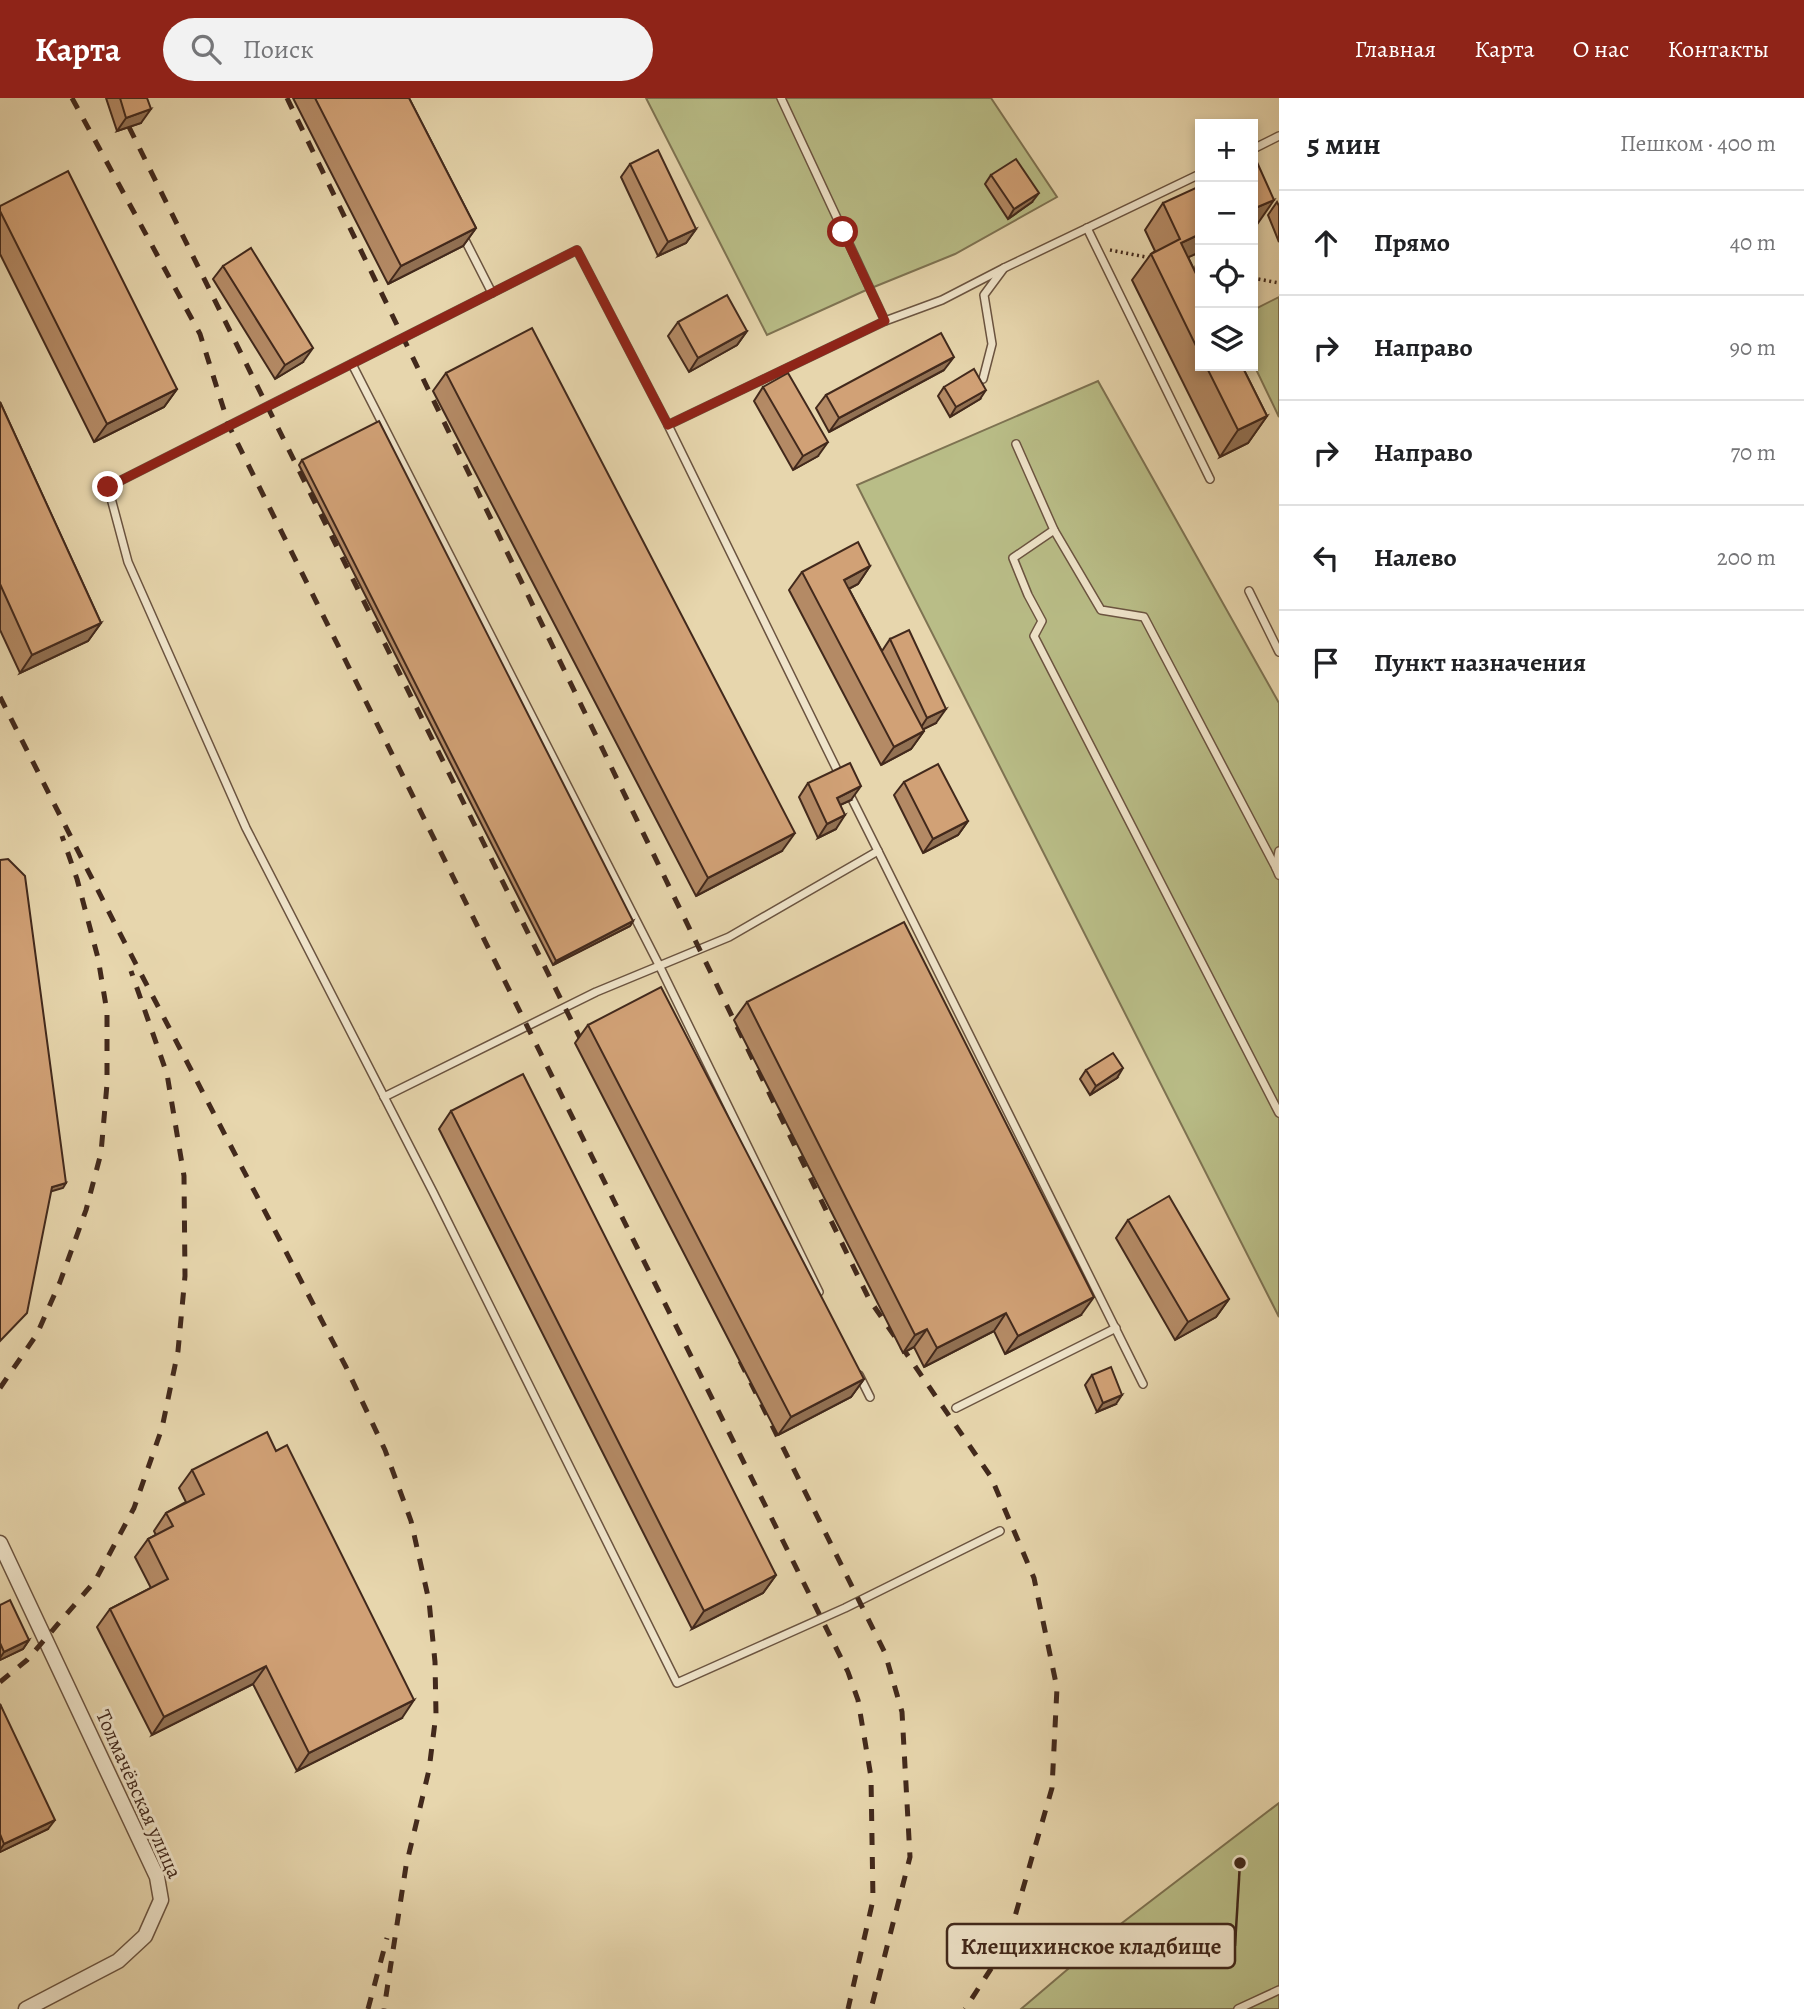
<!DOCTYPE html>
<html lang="ru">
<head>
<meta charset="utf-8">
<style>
  body { margin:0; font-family:Alegreya,serif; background:#f2f2f2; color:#202124 }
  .controls { position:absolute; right:21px; top:21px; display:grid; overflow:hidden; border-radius:0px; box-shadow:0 4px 10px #0003 }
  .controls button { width:63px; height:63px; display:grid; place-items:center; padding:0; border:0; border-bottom:2px solid #e0e0e0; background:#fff; color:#202124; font:35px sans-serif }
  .stop { position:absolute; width:21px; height:21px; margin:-16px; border:5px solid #8f2418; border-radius:50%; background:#fff }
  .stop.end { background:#8f2418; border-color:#fff; box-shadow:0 2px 7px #0008 }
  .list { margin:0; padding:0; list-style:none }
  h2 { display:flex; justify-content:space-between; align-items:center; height:91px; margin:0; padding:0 28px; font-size:30px }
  h2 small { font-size:23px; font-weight:400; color:#757577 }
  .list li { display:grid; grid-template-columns:46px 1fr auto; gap:21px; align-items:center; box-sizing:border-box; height:105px; padding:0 28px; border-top:2px solid #e0e0e0 }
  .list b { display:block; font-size:26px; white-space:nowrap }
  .list em { font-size:23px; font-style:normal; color:#757577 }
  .icon { flex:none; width:38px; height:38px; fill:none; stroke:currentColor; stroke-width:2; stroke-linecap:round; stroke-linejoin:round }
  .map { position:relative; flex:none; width:1279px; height:1911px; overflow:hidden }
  header { display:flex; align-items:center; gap:42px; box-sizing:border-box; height:98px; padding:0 35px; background:#8f2418; color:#fff }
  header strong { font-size:33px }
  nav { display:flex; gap:38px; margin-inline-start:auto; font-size:24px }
  .search { width:490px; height:63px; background:#f2f2f2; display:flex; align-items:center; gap:18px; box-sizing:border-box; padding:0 24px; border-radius:38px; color:#757577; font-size:26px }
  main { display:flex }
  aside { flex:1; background:#fff }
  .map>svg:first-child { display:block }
  .green { fill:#b9bd87; stroke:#7e7352; stroke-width:2 }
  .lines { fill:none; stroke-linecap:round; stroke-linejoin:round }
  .lane-casing { stroke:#6b5440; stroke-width:10 }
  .street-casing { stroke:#6b5440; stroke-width:17 }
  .path { stroke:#42291c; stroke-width:3.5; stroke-dasharray:2 3.5; stroke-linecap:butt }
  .lane { stroke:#efe4ca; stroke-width:7 }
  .street { stroke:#efe4ca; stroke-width:14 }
  .rail { stroke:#42291c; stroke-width:5; stroke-dasharray:12 12; stroke-linecap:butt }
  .wall { fill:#b48a65; stroke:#42291c; stroke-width:2 }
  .shaded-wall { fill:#927153; stroke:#42291c; stroke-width:2 }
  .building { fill:#d1a176; stroke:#42291c; stroke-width:2 }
  .route { stroke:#8f2418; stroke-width:9 }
  .labels { text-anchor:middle; stroke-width:6; stroke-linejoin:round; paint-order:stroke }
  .street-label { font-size:21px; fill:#42291c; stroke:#efe4ca }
  .leader { fill:none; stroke:#42291c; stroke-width:2.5 }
  .callout-dot { fill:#42291c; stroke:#efe4ca; stroke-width:2.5 }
  .callout { fill:#efe4ca; stroke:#42291c; stroke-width:2.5 }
  .callout-label { font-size:23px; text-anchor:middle; font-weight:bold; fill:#42291c }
</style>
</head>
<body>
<header>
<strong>Карта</strong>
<div class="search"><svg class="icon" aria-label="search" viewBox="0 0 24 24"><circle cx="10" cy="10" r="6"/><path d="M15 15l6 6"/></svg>Поиск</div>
<nav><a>Главная</a><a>Карта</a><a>О нас</a><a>Контакты</a></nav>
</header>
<main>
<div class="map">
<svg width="1279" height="1911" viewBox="0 0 1279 1911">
  <rect width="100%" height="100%" fill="#e7d6ad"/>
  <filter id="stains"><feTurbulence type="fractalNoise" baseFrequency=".00286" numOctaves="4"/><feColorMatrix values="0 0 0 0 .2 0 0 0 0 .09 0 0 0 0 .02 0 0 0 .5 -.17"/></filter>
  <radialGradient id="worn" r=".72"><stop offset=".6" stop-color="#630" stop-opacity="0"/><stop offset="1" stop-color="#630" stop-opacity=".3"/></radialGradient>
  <g class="green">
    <polygon points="646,0 991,0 1057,99 955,156 864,193 767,237"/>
    <polygon points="1279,199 1279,319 1253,265 1253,212"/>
    <polygon points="1098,283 1279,605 1279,1219 857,387"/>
    <polygon points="1279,1705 1279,1911 1021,1911 1122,1825"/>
  </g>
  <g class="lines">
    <defs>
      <g id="lane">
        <polyline points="781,0 885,223"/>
        <polyline points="1253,51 1279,38"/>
        <polyline points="1087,130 1210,381"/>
        <polyline points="462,136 492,195"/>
        <polyline points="352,266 659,867 819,1194"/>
        <polyline points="983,281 992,246 984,197 1004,170 1200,76"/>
        <polyline points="668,327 841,680"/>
        <polyline points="1016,346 1054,432 1101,512 1144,519 1276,770"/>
        <polyline points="1054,432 1013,460 1028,497 1042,523 1034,538 1279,1015"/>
        <polyline points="1249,493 1279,554"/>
        <polyline points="878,753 1143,1286"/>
        <polyline points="1279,753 1276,770 1279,777"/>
        <polyline points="384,999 596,894 729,839 878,753 848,693"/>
        <polyline points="859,1277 870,1299"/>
        <polyline points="956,1310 1116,1230"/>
        <polyline points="1000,1433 845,1510 677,1585 433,1094 246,730 128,464 108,389 577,152 668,327 885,223 942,202 1004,170"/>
        <polyline points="1238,1911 1279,1892"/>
      </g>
      <polyline id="street" points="0,1445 157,1779 161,1802 145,1838 118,1863 26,1911"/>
    </defs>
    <use href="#lane" class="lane-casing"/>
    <use href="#street" class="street-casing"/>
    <g class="path">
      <polyline points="1110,152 1151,160"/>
      <polyline points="1189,168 1200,170"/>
      <polyline points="1253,180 1279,185"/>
    </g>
    <use href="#lane" class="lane"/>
    <use href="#street" class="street"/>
    <g class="rail">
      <polyline points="72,0 200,236 229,328 848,1574 858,1602 871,1679 873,1802 848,1911"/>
      <polyline points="287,0 869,1201 991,1379 1034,1480 1057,1590 1052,1690 1007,1846 965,1911"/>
      <polyline points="129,29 588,956"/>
      <polyline points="0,599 114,824 346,1269 385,1352 411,1423 429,1503 435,1564 436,1616 429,1672 406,1768 384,1911"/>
      <polyline points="740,1263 885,1555 902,1614 910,1759 871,1911"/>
      <polyline points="0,1290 37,1236 60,1184 86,1112 101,1055 107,986 107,914 98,860 77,781 62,738"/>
      <polyline points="0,1584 27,1562 95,1483 134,1410 162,1330 178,1253 185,1178 184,1078 167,976 131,873"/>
      <polyline points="368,1911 387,1840"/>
    </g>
  </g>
  <g class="wall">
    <polygon points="106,0 147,0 141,25 117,33"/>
    <polygon points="293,0 409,0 476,130 463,148 388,186"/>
    <polygon points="630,66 696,131 686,145 658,158 621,79"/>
    <polygon points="991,77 1032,104 1008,121 985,86"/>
    <polygon points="1277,104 1279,108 1279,144 1268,117"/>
    <polygon points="1163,105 1200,154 1188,159 1200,184 1200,268 1242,268 1267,318 1248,345 1220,359 1132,182 1151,156 1155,153 1145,132"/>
    <polygon points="0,108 177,291 164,309 94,344 0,156"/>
    <polygon points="223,168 303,264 275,281 213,181"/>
    <polygon points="678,224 747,233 737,247 689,274 668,238"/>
    <polygon points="944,272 829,334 816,310 826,297"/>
    <polygon points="446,275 782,753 696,798 433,293"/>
    <polygon points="763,289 818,358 793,372 754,303"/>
    <polygon points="944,289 980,301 950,319 938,298"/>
    <polygon points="0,304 101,525 88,543 20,575 0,532"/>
    <polygon points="302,362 633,823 630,828 553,867 299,367"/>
    <polygon points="870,468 858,486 849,491 882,553 890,541 936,625 923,631 924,633 911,651 881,667 789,492 802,474"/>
    <polygon points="904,684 968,723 958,737 923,755 894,697"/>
    <polygon points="808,685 851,702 840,707 836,731 818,740 799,699"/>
    <polygon points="747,904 1081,1217 1005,1256 994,1233 924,1269 914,1249 903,1255 734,922"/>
    <polygon points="588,927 864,1281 851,1299 778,1337 575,945"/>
    <polygon points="1086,972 1117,980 1090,997 1080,981"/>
    <polygon points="451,1013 776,1477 763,1495 692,1531 439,1031"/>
    <polygon points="1128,1122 1229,1201 1216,1219 1175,1242 1116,1140"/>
    <polygon points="1092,1277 1116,1306 1097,1314 1085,1287"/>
    <polygon points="192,1372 402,1620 297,1673 253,1586 152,1637 97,1529 110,1511 151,1490 135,1459 148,1441 156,1437 154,1433 166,1415 186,1404 179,1390"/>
    <polygon points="0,1507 29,1542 23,1551 0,1562"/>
    <polygon points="0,1606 48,1731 0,1754"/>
  </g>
  <g class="shaded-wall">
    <polygon points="151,11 141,25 117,33 126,20"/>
    <polygon points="1039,95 1032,104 1008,121 1014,111"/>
    <polygon points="1274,102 1256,128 1253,129 1253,111"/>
    <polygon points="476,130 463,148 388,186 401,168"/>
    <polygon points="696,131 686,145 658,158 668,144"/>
    <polygon points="1200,136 1200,154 1162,171 1181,145"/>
    <polygon points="747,233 737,247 689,274 698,260"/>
    <polygon points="313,250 303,264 275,281 285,267"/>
    <polygon points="954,259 944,272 829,334 839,320"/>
    <polygon points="177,291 164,309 94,344 107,326"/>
    <polygon points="986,292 980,301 950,319 956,309"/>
    <polygon points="1267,318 1248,345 1220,359 1238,332"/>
    <polygon points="828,344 818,358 793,372 803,358"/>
    <polygon points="870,468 858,486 831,500 844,482"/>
    <polygon points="101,525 88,543 20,575 32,557"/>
    <polygon points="946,611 936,625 918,634 927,620"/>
    <polygon points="924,633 911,651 881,667 894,649"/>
    <polygon points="861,688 851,702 827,713 837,700"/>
    <polygon points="845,717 836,731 818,740 827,726"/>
    <polygon points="968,723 958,737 923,755 933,741"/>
    <polygon points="795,735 782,753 696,798 708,780"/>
    <polygon points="633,823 630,828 553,867 556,863"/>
    <polygon points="1123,970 1117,980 1090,997 1096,988"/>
    <polygon points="66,1085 63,1090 49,1094 52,1089"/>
    <polygon points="1094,1199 1081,1217 1005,1256 1018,1238"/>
    <polygon points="1229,1201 1216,1219 1175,1242 1188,1224"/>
    <polygon points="1006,1215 994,1233 924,1269 937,1250"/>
    <polygon points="927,1231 914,1249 903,1255 915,1237"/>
    <polygon points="864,1281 851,1299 778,1337 791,1319"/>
    <polygon points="1122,1297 1116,1306 1097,1314 1103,1305"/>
    <polygon points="776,1477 763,1495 692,1531 704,1513"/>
    <polygon points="29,1542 23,1551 0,1562 0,1560 4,1554"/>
    <polygon points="266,1568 253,1586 152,1637 164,1619"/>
    <polygon points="414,1602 402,1620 297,1673 309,1655"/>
    <polygon points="55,1722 48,1731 0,1754 0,1752 4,1746"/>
  </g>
  <g class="building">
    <polygon points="120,0 147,0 151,11 126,20"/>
    <polygon points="315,0 409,0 476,130 401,168"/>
    <polygon points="658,52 696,131 668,144 630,66"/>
    <polygon points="1016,61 1039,95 1014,111 991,77"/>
    <polygon points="1256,62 1274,102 1253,111 1253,64"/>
    <polygon points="68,73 177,291 107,326 0,113 0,108"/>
    <polygon points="1200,88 1200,136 1181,145 1200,184 1200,256 1151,156 1180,141 1163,105"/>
    <polygon points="251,150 313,250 285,267 223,168"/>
    <polygon points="727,197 747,233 698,260 678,224"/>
    <polygon points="532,230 795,735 708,780 446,275"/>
    <polygon points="941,235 954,259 839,320 826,297"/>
    <polygon points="1206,268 1242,268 1267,318 1238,332"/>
    <polygon points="974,271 986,292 956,309 944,289"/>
    <polygon points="788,275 828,344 803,358 763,289"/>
    <polygon points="0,304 101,525 32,557 0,486"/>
    <polygon points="379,323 633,823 556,863 302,362"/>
    <polygon points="858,444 870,468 844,482 924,633 894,649 802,474"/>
    <polygon points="909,532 946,611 927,620 890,541"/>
    <polygon points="850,665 861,688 837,700 845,717 827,726 808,685"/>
    <polygon points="938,666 968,723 933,741 904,684"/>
    <polygon points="8,761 25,778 66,1085 52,1089 27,1215 0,1243 0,762"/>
    <polygon points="904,824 1094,1199 1018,1238 1006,1215 937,1250 927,1231 915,1237 747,904"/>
    <polygon points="661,889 864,1281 791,1319 588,927"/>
    <polygon points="1113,955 1123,970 1096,988 1086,972"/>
    <polygon points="523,976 776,1477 704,1513 451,1013"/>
    <polygon points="1169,1098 1229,1201 1188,1224 1128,1122"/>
    <polygon points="1111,1269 1122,1297 1103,1305 1092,1277"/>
    <polygon points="267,1334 276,1353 287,1347 414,1602 309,1655 266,1568 164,1619 110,1511 168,1481 148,1441 173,1428 166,1415 204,1396 192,1372"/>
    <polygon points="10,1502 29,1542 4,1554 0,1545 0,1507"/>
    <polygon points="0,1606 55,1722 4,1746 0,1736"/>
  </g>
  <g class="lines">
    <polyline class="route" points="108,389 577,152 668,327 885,223 843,134"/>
  </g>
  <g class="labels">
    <g class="street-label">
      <text transform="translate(139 1696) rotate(66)" y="7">Толмачёвская улица</text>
    </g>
  </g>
  <path class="leader" d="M1240 1765L1235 1848"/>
  <circle class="callout-dot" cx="1240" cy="1765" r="7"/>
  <rect class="callout" x="947" y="1826" width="288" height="44" rx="7"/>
  <g class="callout-label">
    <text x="1091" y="1856">Клещихинское кладбище</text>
  </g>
  <rect width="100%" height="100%" filter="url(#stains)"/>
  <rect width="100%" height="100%" fill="url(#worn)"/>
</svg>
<div class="controls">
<button>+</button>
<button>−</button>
<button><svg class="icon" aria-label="locate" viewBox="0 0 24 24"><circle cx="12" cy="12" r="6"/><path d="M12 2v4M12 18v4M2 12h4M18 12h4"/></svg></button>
<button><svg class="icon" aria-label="layers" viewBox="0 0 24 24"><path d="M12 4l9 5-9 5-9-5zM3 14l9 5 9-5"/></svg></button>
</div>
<div class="stop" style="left:843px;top:134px"></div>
<div class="stop end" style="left:108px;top:389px"></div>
</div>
<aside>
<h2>5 мин<small>Пешком · 400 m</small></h2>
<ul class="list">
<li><svg class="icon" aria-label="ahead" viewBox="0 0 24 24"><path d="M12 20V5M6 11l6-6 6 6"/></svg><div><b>Прямо</b></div><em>40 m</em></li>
<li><svg class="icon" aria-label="right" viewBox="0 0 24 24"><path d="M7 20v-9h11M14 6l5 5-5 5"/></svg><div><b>Направо</b></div><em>90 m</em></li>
<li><svg class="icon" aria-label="right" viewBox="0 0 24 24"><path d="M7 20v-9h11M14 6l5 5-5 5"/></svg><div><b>Направо</b></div><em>70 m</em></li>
<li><svg class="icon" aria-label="left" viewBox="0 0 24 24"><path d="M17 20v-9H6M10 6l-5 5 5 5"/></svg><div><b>Налево</b></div><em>200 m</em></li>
<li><svg class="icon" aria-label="arrive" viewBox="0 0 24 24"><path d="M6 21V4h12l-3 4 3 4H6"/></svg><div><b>Пункт назначения</b></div></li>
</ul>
</aside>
</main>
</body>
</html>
